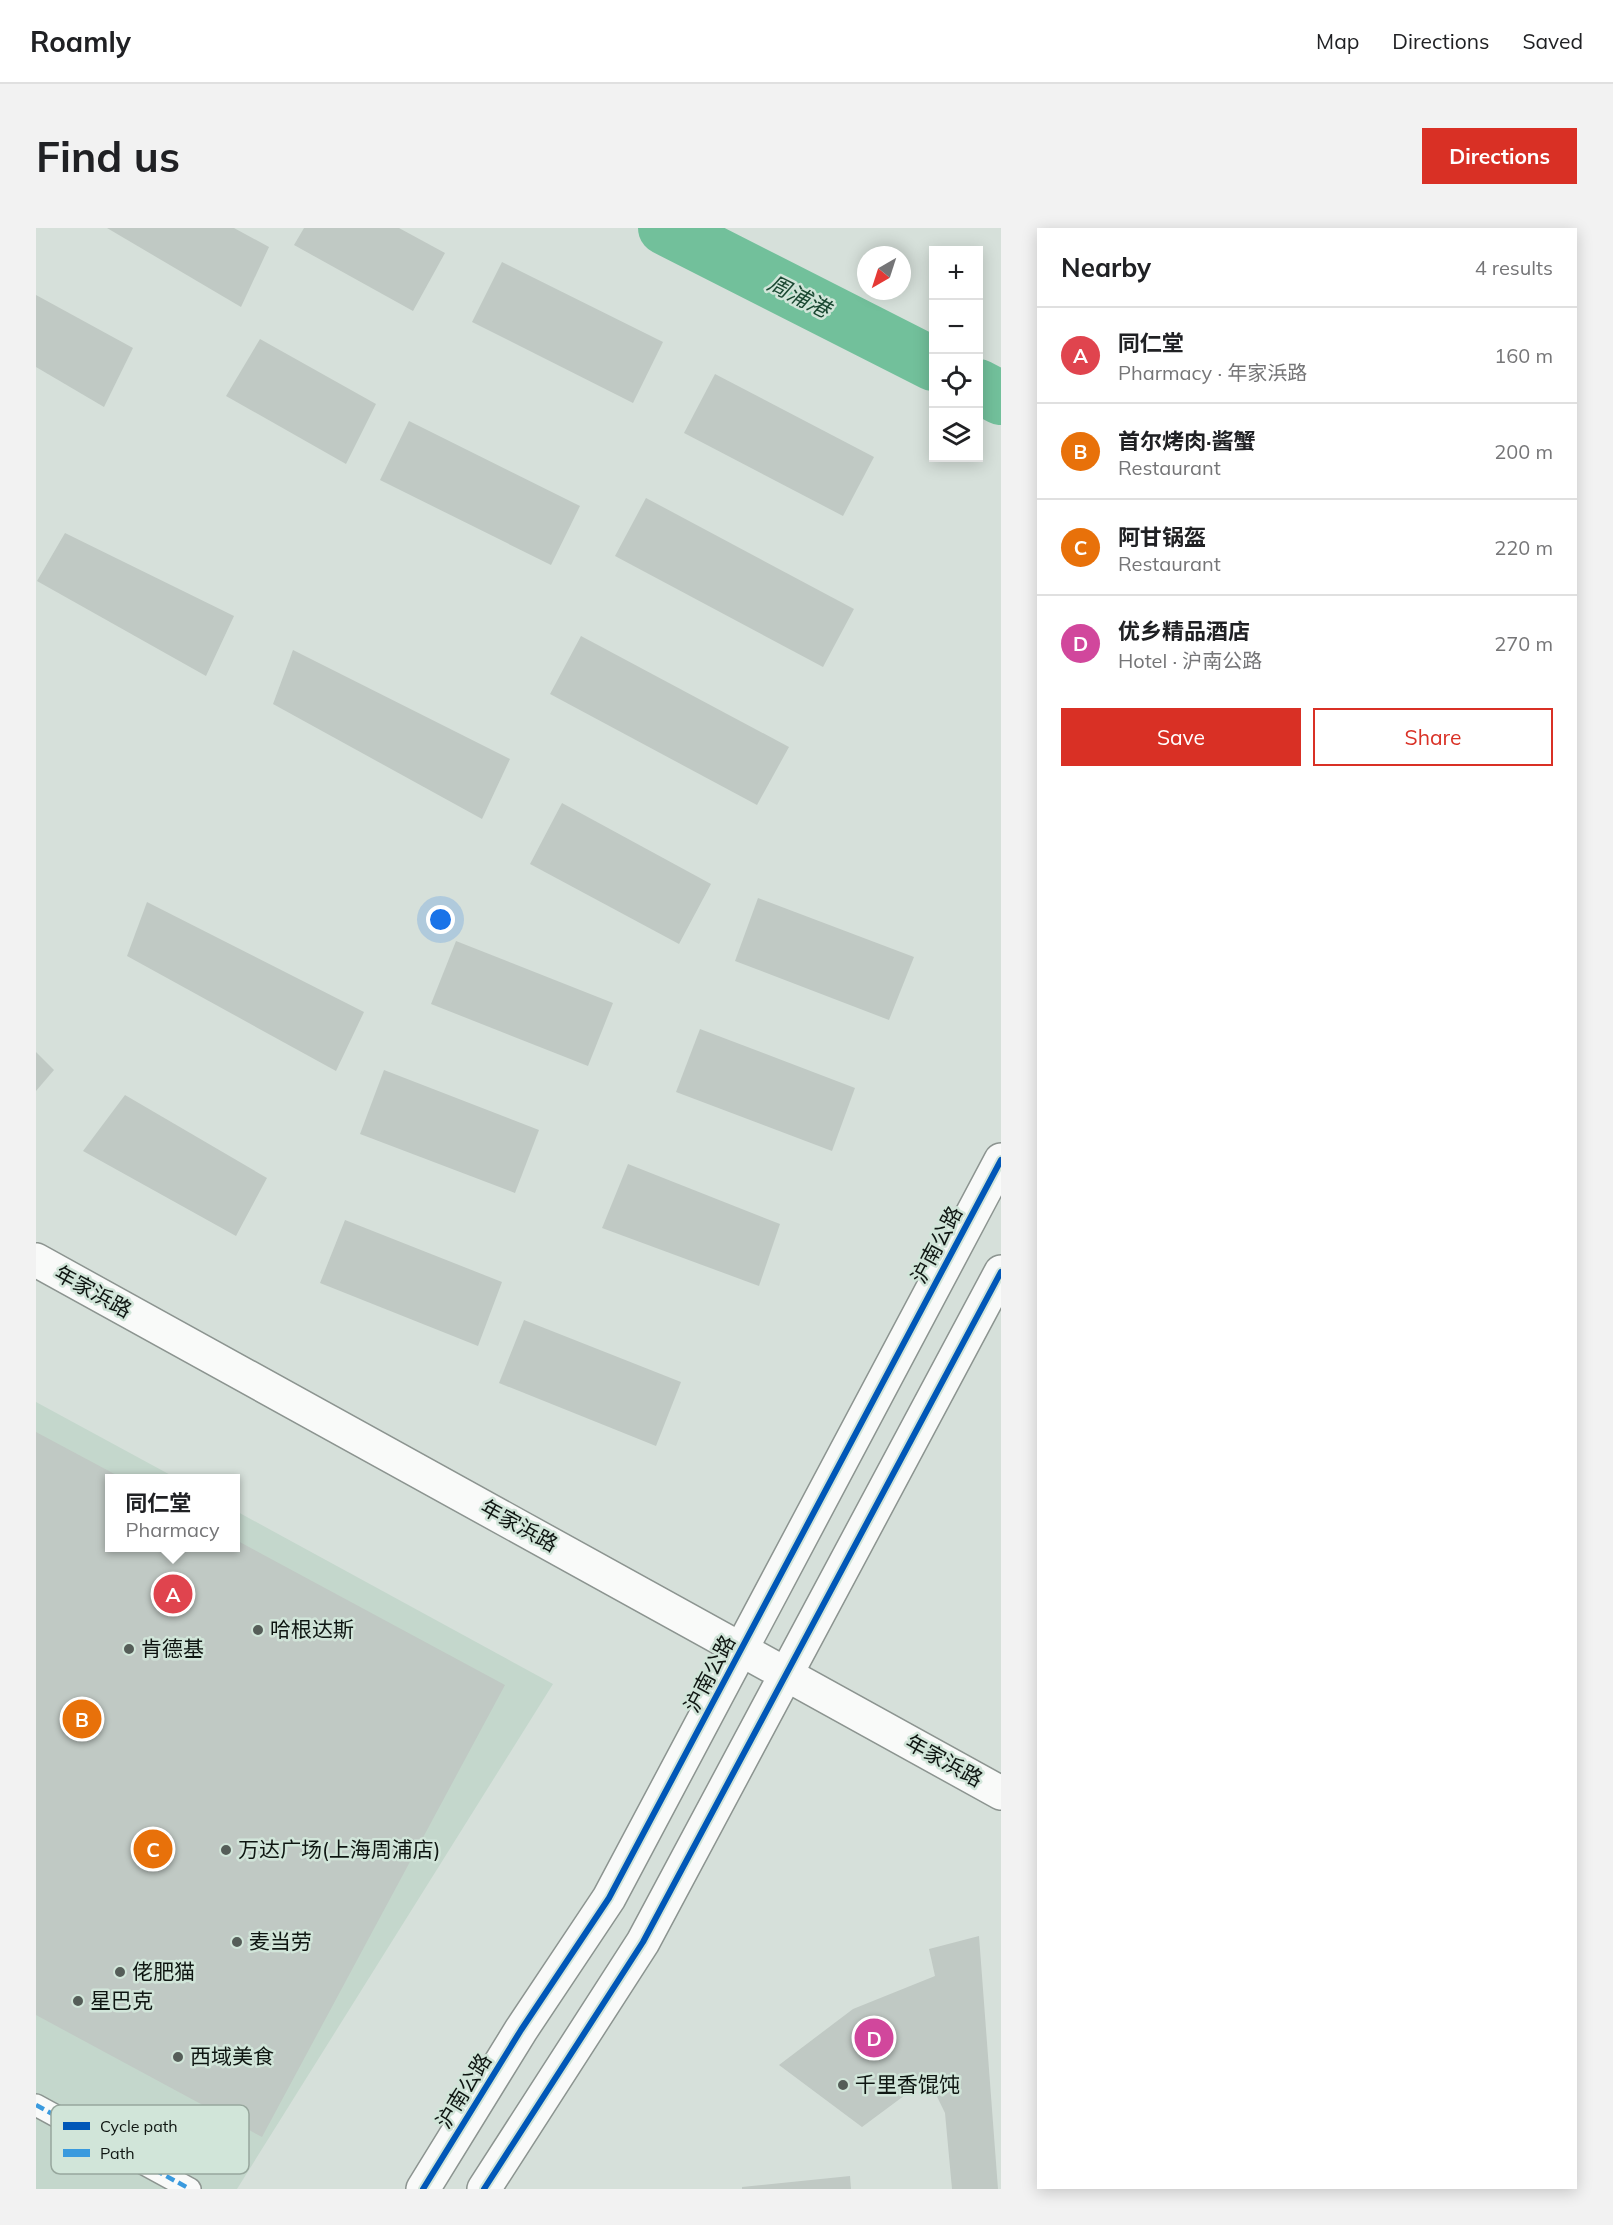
<!DOCTYPE html>
<html lang="en">
<head>
<meta charset="utf-8">
<style>
  body { margin:0; font-family:Mulish,"Noto Sans SC",sans-serif; background:#f2f2f2; color:#202124 }
  .controls { position:absolute; right:18px; top:18px; display:grid; overflow:hidden; border-radius:0px; box-shadow:0 3px 15px #0003 }
  .controls button { width:54px; height:54px; display:grid; place-items:center; padding:0; border:0; border-bottom:2px solid #e0e0e0; background:#fff; color:#202124; font:30px sans-serif }
  .compass { position:absolute; left:821px; top:18px; width:54px; height:54px; border-radius:50%; background:#fff; box-shadow:0 3px 15px #0003; rotate:219deg }
  .you { position:absolute; left:405px; top:692px; width:21px; height:21px; margin:-15px; border:4px solid #fff; border-radius:50%; background:#1a73e8; box-shadow:0 0 0 9px #1a73e833 }
  .badge { display:grid; place-items:center; width:39px; height:39px; border-radius:50%; background:#d93025; color:#fff; font-size:20px; font-weight:700 }
  .pin { position:absolute; translate:-50% -50%; border:3px solid #fff; box-shadow:0 2px 6px #0006 }
  .popup { position:absolute; left:69px; top:1246px; width:135px; height:78px; box-sizing:border-box; display:grid; place-content:center; border-radius:0px; background:#fff; filter:drop-shadow(0 2px 4px #0005); font-size:20px; white-space:nowrap; color:#757577 }
  .popup b { font-size:22px; color:#202124 }
  .popup::after { content:''; position:absolute; left:50%; top:100%; margin-left:-12px; border:12px solid transparent; border-top-color:#fff }
  .list { margin:0; padding:0; list-style:none }
  h2 { display:flex; justify-content:space-between; align-items:center; height:78px; margin:0; padding:0 24px; font-size:26px }
  h2 small { font-size:20px; font-weight:400; color:#757577 }
  .list li { display:grid; grid-template-columns:39px 1fr auto; gap:18px; align-items:center; box-sizing:border-box; height:96px; padding:0 24px; border-top:2px solid #e0e0e0 }
  .list b { display:block; font-size:22px; white-space:nowrap }
  .list p { margin:0; font-size:20px; white-space:nowrap; color:#757577 }
  .list em { font-size:20px; font-style:normal; color:#757577 }
  .actions { display:flex; gap:12px; padding:18px 24px }
  .actions a { flex:1; padding:14px 0; border:2px solid #d93025; border-radius:0px; text-align:center; font-size:21px; color:#d93025 }
  .actions .main { background:#d93025; color:#fff }
  .icon { flex:none; width:33px; height:33px; fill:none; stroke:currentColor; stroke-width:2; stroke-linecap:round; stroke-linejoin:round }
  .map { position:relative; flex:none; width:965px; height:1961px; overflow:hidden; border-radius:0px }
  header { display:flex; align-items:center; gap:36px; box-sizing:border-box; height:84px; padding:0 30px; background:#fff; border-bottom:2px solid #e0e0e0 }
  header strong { font-size:28px }
  nav { display:flex; gap:33px; margin-inline-start:auto; font-size:21px }
  .intro { display:flex; align-items:center; justify-content:space-between; box-sizing:border-box; height:144px; padding:0 36px }
  h1 { margin:0; font-size:42px }
  .button { padding:15px 27px; border-radius:0px; background:#d93025; color:#fff; font-size:21px; font-weight:700 }
  main { display:flex; gap:36px; padding:0 36px }
  aside { flex:1; background:#fff; border-radius:0px; box-shadow:0 3px 15px #0003 }
  .map>svg:first-child { display:block }
  .built { fill:#c4d7cc }
  .lines { fill:none; stroke-linecap:round; stroke-linejoin:round }
  .river { stroke:#72c09b; stroke-width:54 }
  .building { fill:#c0c9c4 }
  .pedestrian-casing { stroke:#8c9490; stroke-width:24 }
  .secondary-casing { stroke:#8c9490; stroke-width:36 }
  .primary-casing { stroke:#8c9490; stroke-width:36 }
  .pedestrian { stroke:#f9faf9; stroke-width:21 }
  .secondary { stroke:#f9faf9; stroke-width:33 }
  .primary { stroke:#f9faf9; stroke-width:33 }
  .quiet { stroke:#3a9ade; stroke-width:4.5; stroke-dasharray:9 4.5; stroke-linecap:butt }
  .cycleway-casing { stroke:#d1e5d9; stroke-width:10 }
  .cycleway { stroke:#0057b8; stroke-width:6 }
  .poi-dot { fill:#555d58; stroke:#d1e5d9; stroke-width:2 }
  .labels { text-anchor:middle; stroke-width:5; stroke-linejoin:round; paint-order:stroke }
  .street-label { font-size:21px; fill:#0f1612; stroke:#d1e5d9 }
  .poi-label { font-size:21px; fill:#0f1612; stroke:#d1e5d9; text-anchor:start }
  .water-label { font-size:22px; font-style:italic; fill:#1b4832; stroke:#d1e5d9 }
  .key { fill:#d1e5d9; stroke:#97a79d; stroke-width:1.5 }
  .key-label { font-size:16px; fill:#0f1612 }
</style>
</head>
<body>
<header>
<strong>Roamly</strong>
<nav><a>Map</a><a>Directions</a><a>Saved</a></nav>
</header>
<div class="intro"><h1>Find us</h1><a class="button">Directions</a></div>
<main>
<div class="map">
<svg width="965" height="1961" viewBox="0 0 965 1961">
  <rect width="100%" height="100%" fill="#d6e0da"/>
  <polygon class="built" points="0,1174 140,1250 74,1250 74,1320 200,1320 200,1283 517,1456 201,1961 0,1961"/>
  <g class="lines">
    <g class="river">
      <polyline points="629,0 897,136"/>
      <polyline points="942,158 965,170"/>
    </g>
  </g>
  <g class="building">
    <polygon points="71,0 198,0 233,19 205,79"/>
    <polygon points="268,0 363,0 409,25 377,83 258,17"/>
    <polygon points="466,34 627,114 597,175 436,94"/>
    <polygon points="0,67 97,120 68,179 0,139"/>
    <polygon points="224,111 340,176 310,236 190,168"/>
    <polygon points="679,146 838,229 807,288 648,205"/>
    <polygon points="373,193 544,278 515,337 344,252"/>
    <polygon points="610,270 818,381 787,439 579,328"/>
    <polygon points="29,305 198,388 170,448 1,353"/>
    <polygon points="545,408 753,519 721,577 514,466"/>
    <polygon points="257,422 474,531 446,591 237,476"/>
    <polygon points="526,575 675,656 643,716 494,636"/>
    <polygon points="722,670 878,729 853,792 699,733"/>
    <polygon points="111,674 328,784 300,843 91,728"/>
    <polygon points="420,713 577,775 552,838 395,776"/>
    <polygon points="664,801 819,860 796,923 640,864"/>
    <polygon points="0,824 18,842 0,863"/>
    <polygon points="348,842 503,902 479,965 324,906"/>
    <polygon points="89,867 231,950 200,1008 47,923"/>
    <polygon points="592,936 744,996 723,1058 566,1000"/>
    <polygon points="309,992 466,1054 442,1118 284,1055"/>
    <polygon points="488,1092 645,1154 620,1218 463,1155"/>
    <polygon points="0,1204 86,1250 74,1250 74,1320 200,1320 200,1312 469,1457 226,1909 0,1787"/>
    <polygon points="943,1708 962,1961 916,1961 909,1885 892,1850 826,1899 743,1837 817,1781 899,1748 893,1721"/>
    <polygon points="814,1948 815,1961 706,1961 706,1959"/>
  </g>
  <g class="lines">
    <defs>
      <polyline id="pedestrian" points="0,1877 154,1961"/>
      <polyline id="secondary" points="0,1032 965,1565"/>
      <g id="primary">
        <polyline points="387,1961 485,1802 573,1670 965,932"/>
        <polyline points="448,1961 607,1714 965,1044"/>
      </g>
    </defs>
    <use href="#pedestrian" class="pedestrian-casing"/>
    <use href="#secondary" class="secondary-casing"/>
    <use href="#primary" class="primary-casing"/>
    <use href="#pedestrian" class="pedestrian"/>
    <use href="#secondary" class="secondary"/>
    <use href="#primary" class="primary"/>
    <polyline class="quiet" points="0,1877 154,1961"/>
    <defs>
      <g id="cycleway">
        <polyline points="387,1961 485,1802 573,1670 965,932"/>
        <polyline points="448,1961 607,1714 965,1044"/>
      </g>
    </defs>
    <use href="#cycleway" class="cycleway-casing"/>
    <use href="#cycleway" class="cycleway"/>
  </g>
  <g class="poi-dot">
    <circle cx="222" cy="1402" r="6"/>
    <circle cx="93" cy="1421" r="6"/>
    <circle cx="190" cy="1622" r="6"/>
    <circle cx="201" cy="1714" r="6"/>
    <circle cx="84" cy="1744" r="6"/>
    <circle cx="42" cy="1773" r="6"/>
    <circle cx="142" cy="1829" r="6"/>
    <circle cx="807" cy="1857" r="6"/>
  </g>
  <g class="labels">
    <g class="street-label">
      <text transform="translate(901 1017) rotate(-62)" y="7">沪南公路</text>
      <text transform="translate(57 1064) rotate(29)" y="7">年家浜路</text>
      <text transform="translate(483 1298) rotate(29)" y="7">年家浜路</text>
      <text transform="translate(674 1446) rotate(-62)" y="7">沪南公路</text>
      <text transform="translate(908 1533) rotate(29)" y="7">年家浜路</text>
      <text transform="translate(428 1863) rotate(-58)" y="7">沪南公路</text>
    </g>
    <g class="poi-label">
      <text x="234" y="1409">哈根达斯</text>
      <text x="105" y="1428">肯德基</text>
      <text x="202" y="1629">万达广场(上海周浦店)</text>
      <text x="213" y="1721">麦当劳</text>
      <text x="96" y="1751">佬肥猫</text>
      <text x="54" y="1780">星巴克</text>
      <text x="154" y="1836">西域美食</text>
      <text x="819" y="1864">千里香馄饨</text>
    </g>
    <g class="water-label">
      <text transform="translate(763 68) rotate(27)" y="8">周浦港</text>
    </g>
  </g>
  <rect x="15" y="1877" width="198" height="69" rx="9" class="key"/>
  <rect x="27" y="1894" width="27" height="8" fill="#0057b8"/>
  <rect x="27" y="1921" width="27" height="8" fill="#3a9ade"/>
  <g class="key-label">
    <text x="64" y="1904">Cycle path</text>
    <text x="64" y="1931">Path</text>
  </g>
</svg>
<div class="controls">
<button>+</button>
<button>−</button>
<button><svg class="icon" aria-label="locate" viewBox="0 0 24 24"><circle cx="12" cy="12" r="6"/><path d="M12 2v4M12 18v4M2 12h4M18 12h4"/></svg></button>
<button><svg class="icon" aria-label="layers" viewBox="0 0 24 24"><path d="M12 4l9 5-9 5-9-5zM3 14l9 5 9-5"/></svg></button>
</div>
<svg class="compass" viewBox="-18 -18 36 36"><path d="M0-13l5 13h-10z" fill="#e53935"/><path d="M0 13l5-13h-10z" fill="#757577"/></svg>
<div class="you"></div>
<div class="pin badge" style="left:137px;top:1366px;background:#e0444e">A</div>
<div class="popup"><b>同仁堂</b>Pharmacy</div>
<div class="pin badge" style="left:46px;top:1491px;background:#e8710a">B</div>
<div class="pin badge" style="left:117px;top:1621px;background:#e8710a">C</div>
<div class="pin badge" style="left:838px;top:1810px;background:#d1479c">D</div>
</div>
<aside>
<h2>Nearby<small>4 results</small></h2>
<ul class="list">
<li><span class="badge" style="background:#e0444e">A</span><div><b>同仁堂</b><p>Pharmacy · 年家浜路</p></div><em>160 m</em></li>
<li><span class="badge" style="background:#e8710a">B</span><div><b>首尔烤肉·酱蟹</b><p>Restaurant</p></div><em>200 m</em></li>
<li><span class="badge" style="background:#e8710a">C</span><div><b>阿甘锅盔</b><p>Restaurant</p></div><em>220 m</em></li>
<li><span class="badge" style="background:#d1479c">D</span><div><b>优乡精品酒店</b><p>Hotel · 沪南公路</p></div><em>270 m</em></li>
</ul>
<div class="actions"><a class="main">Save</a><a>Share</a></div>
</aside>
</main>
</body>
</html>
